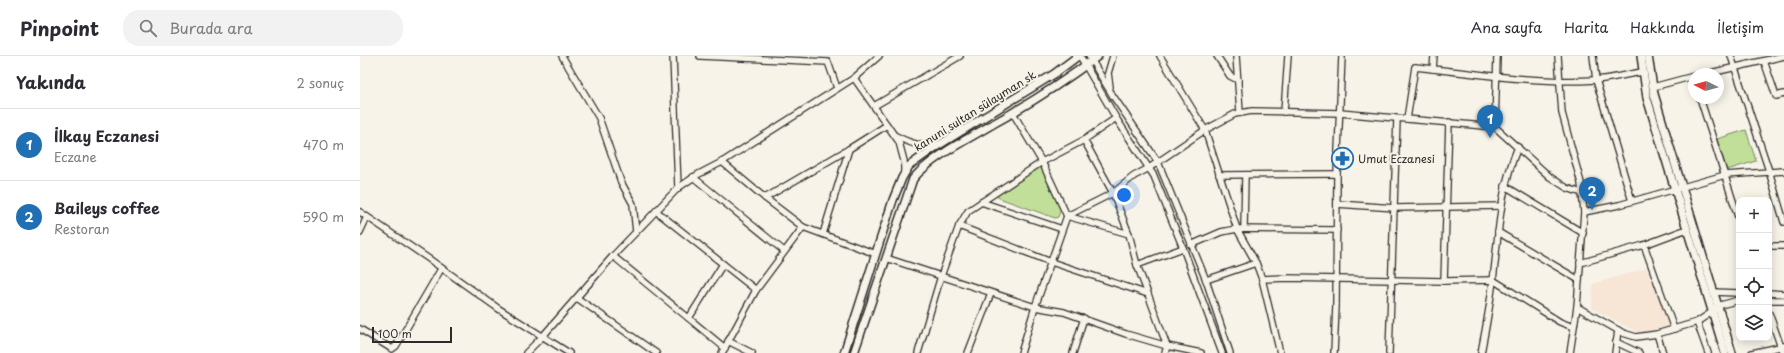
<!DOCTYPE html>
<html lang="tr">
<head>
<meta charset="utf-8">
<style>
  body { margin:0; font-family:"Playpen Sans",sans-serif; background:#f2f2f3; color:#2b2b33 }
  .controls { position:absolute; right:12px; bottom:12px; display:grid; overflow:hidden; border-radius:8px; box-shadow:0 2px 10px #0003 }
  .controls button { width:36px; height:36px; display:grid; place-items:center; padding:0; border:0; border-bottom:1px solid #e1e1e2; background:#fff; color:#2b2b33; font:20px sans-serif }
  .compass { position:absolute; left:1328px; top:12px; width:36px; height:36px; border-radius:50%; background:#fff; box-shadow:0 2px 10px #0003; rotate:276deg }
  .scale { position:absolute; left:12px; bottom:10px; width:80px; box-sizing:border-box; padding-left:4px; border:2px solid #2b2b2b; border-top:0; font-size:11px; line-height:14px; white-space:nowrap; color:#2b2b2b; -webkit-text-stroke:3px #f7f3e8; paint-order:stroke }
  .you { position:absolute; left:764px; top:139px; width:14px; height:14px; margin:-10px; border:3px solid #fff; border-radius:50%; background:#1a73e8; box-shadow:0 0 0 6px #1a73e833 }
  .badge { display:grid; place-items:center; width:26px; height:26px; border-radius:50%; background:#1f6fb2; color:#fff; font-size:13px; font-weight:700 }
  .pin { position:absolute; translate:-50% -33px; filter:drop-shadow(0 1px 2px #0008) }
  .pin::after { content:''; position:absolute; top:21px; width:14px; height:12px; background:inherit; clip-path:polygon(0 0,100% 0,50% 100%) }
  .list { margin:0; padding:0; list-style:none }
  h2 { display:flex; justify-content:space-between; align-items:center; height:52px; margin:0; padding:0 16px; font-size:17px }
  h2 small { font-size:13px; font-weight:400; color:#7c7c81 }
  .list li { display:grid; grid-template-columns:26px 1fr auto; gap:12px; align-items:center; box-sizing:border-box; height:72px; padding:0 16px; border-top:1px solid #e1e1e2 }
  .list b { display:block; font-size:15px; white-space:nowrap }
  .list p { margin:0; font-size:13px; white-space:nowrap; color:#7c7c81 }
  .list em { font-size:13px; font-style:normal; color:#7c7c81 }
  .icon { flex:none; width:22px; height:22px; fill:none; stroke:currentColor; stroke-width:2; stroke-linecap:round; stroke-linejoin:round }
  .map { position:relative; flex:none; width:1424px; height:297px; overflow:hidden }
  header { display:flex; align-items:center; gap:24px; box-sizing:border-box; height:56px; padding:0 20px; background:#fff; border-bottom:1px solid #e1e1e2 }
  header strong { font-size:19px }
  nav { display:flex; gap:22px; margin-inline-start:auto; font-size:14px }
  .search { width:280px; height:36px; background:#f2f2f3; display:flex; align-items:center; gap:10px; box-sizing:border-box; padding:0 14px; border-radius:16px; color:#7c7c81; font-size:15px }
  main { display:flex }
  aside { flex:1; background:#fff }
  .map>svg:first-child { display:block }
  .built { fill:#f7e5d5 }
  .green { fill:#c1df98; stroke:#768562 }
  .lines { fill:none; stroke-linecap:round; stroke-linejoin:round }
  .minor-casing { stroke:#2b2b2b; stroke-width:8 }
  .major-casing { stroke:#2b2b2b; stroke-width:10 }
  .minor { stroke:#f7f3e8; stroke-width:5.5 }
  .major { stroke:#f7f3e8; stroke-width:7 }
  .labels { text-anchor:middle; stroke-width:4; stroke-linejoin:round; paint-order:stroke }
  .street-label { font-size:11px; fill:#2b2b2b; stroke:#f7f3e8 }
  .poi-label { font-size:11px; fill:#2b2b2b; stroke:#f7f3e8; text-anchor:start }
</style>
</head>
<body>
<header>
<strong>Pinpoint</strong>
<div class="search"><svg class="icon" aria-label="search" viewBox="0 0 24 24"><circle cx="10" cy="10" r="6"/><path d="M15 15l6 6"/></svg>Burada ara</div>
<nav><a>Ana sayfa</a><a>Harita</a><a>Hakkında</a><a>İletişim</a></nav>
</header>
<main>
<aside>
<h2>Yakında<small>2 sonuç</small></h2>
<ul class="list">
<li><span class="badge">1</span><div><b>İlkay Eczanesi</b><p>Eczane</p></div><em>470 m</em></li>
<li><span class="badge">2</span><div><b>Baileys coffee</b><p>Restoran</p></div><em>590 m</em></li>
</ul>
</aside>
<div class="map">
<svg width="1424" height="297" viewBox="0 0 1424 297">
  <rect width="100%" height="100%" fill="#f7f3e8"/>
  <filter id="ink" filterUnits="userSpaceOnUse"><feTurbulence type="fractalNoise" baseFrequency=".025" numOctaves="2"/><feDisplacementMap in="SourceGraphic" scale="8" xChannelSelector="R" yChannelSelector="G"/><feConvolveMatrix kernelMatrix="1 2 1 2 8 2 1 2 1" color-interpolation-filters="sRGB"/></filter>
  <g filter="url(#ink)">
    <polygon class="built" points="1287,212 1310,267 1307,271 1279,277 1232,252 1233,228"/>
    <g class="green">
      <polygon points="1386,74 1396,105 1367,114 1357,83"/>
      <polygon points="680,109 702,150 698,161 695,162 639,142 635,139"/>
    </g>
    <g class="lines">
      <defs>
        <g id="minor">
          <polyline points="202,0 239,62 261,126 273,148 276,176"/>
          <polyline points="313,0 318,132"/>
          <polyline points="340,0 468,6 477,32"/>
          <polyline points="720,0 756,62 794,120 823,192 862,297"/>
          <polyline points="729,0 753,40 798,106 846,224 870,297"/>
          <polyline points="800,0 845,74 877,173 896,207 902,223 920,297"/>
          <polyline points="857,0 870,20 878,24"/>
          <polyline points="876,0 880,56"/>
          <polyline points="1198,0 1202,57 1221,127 1224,156 1217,251 1210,297"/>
          <polyline points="1233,0 1236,24 1272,145"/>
          <polyline points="1371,0 1409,115 1424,166"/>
          <polyline points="1404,5 1416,40 1424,38"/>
          <polyline points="1073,13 1074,0"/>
          <polyline points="1346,18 1424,0"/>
          <polyline points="494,22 539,86 544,105 544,117"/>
          <polyline points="750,31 748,17 753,0"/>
          <polyline points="1293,31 1334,20"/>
          <polyline points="1340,42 1379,164"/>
          <polyline points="514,50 600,0"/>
          <polyline points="924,56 928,0"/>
          <polyline points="653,57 682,106 707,160 769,178 777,209 788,238"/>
          <path d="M1047 63 1055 11C1112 17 1177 28 1235 24 1251 23 1267 18 1283 16"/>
          <polyline points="1135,71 1137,0"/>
          <path d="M536 80C551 88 562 91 578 88"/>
          <polyline points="724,84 753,137 769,178"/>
          <polyline points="489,93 527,69"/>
          <polyline points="362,106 405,142 443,171 516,198"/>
          <polyline points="859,119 977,118"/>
          <polyline points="333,121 424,195"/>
          <polyline points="1145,130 1223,177"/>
          <polyline points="405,142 489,93 463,178"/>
          <polyline points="621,146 702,173"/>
          <polyline points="977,148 1035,152 1141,150"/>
          <polyline points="296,155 253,200 365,292"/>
          <polyline points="0,156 69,203 139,253 209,297"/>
          <polyline points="1224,156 1259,149 1365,119 1424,115"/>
          <polyline points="599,170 691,206 788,238 807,290 805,297"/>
          <polyline points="884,173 885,119"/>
          <polyline points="0,176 7,161"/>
          <polyline points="1138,176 1219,224"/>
          <polyline points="831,189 861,176 877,173 977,174"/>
          <polyline points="1284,189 1314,273"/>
          <polyline points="1409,190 1424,190"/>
          <polyline points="526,202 675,251 704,256 766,278 807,290 841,297"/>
          <polyline points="1220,207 1284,189 1327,173"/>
          <polyline points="777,209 823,192"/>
          <polyline points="902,223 926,222 1084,225 1133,224 1200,266 1213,271"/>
          <polyline points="846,224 896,207"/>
          <polyline points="1084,225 1089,66"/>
          <polyline points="396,234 296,155 318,132 337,119 362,106 494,22 519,0"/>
          <polyline points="1353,236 1379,237"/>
          <polyline points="1409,237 1424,238"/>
          <polyline points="217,242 296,297"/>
          <polyline points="1409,244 1424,244"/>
          <polyline points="1217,251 1263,277 1276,281 1297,278 1337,266 1352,256 1357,250 1379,244"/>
          <polyline points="1409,257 1423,297"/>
          <polyline points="329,262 363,208"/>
          <polyline points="1337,266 1348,297"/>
          <polyline points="0,273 32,293 36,290 81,213"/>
          <polyline points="1297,278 1303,297"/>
          <polyline points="368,285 392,297"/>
          <polyline points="1256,286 1279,297"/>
          <polyline points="166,297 183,280 253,200"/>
          <polyline points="362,297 396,234 443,171"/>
          <polyline points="558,297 581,220 599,170 608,155 682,106 724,84 756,62"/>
          <polyline points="608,297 631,237"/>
          <polyline points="661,297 675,251 707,160 753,137 774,120 789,112 845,74 875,58 892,55 980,57 1135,71 1190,121 1207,132 1222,137"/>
          <polyline points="713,297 724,262"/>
          <polyline points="974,297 976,250 977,118 982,0"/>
          <polyline points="1029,297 1037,63"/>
          <path d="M1121 297C1127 267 1132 237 1135 207 1139 167 1142 128 1158 91"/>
          <polyline points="1255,297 1258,274"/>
          <polyline points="1392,297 1424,290"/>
        </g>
        <g id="major">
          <polyline points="1281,0 1287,42 1365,297"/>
          <polyline points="1288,0 1294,38 1372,297"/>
          <polyline points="484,297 533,144 542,122 549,110 574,92 694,18 718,0"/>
          <path d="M494 297 553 123C571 101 608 83 633 68 669 48 705 25 738 0"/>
        </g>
      </defs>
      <use href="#minor" class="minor-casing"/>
      <use href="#major" class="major-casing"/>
      <use href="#minor" class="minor"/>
      <use href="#major" class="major"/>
    </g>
  </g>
  <defs>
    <symbol id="pharmacy-ring" viewBox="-11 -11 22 22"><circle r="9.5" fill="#f7f3e8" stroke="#1f6fb2" stroke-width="1.5"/><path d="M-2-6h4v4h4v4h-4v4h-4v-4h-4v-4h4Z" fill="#1f6fb2"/></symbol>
  </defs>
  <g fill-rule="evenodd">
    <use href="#pharmacy-ring" x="970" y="90" width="25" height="25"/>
  </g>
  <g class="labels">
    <g class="street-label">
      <text transform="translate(615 55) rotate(-32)" y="4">kanuni sultan sülayman sk</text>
    </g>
    <g class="poi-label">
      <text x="998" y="107">Umut Eczanesi</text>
    </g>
  </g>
</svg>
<div class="controls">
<button>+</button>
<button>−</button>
<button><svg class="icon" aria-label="locate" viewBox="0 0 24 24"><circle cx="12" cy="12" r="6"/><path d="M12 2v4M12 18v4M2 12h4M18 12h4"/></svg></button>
<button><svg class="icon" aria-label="layers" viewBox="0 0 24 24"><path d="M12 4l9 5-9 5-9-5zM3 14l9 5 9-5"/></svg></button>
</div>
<svg class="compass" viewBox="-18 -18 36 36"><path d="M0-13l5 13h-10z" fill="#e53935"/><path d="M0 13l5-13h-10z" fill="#7c7c81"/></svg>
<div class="scale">100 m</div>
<div class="you"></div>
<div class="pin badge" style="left:1130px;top:82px">1</div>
<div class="pin badge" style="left:1232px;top:154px">2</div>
</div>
</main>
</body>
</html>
